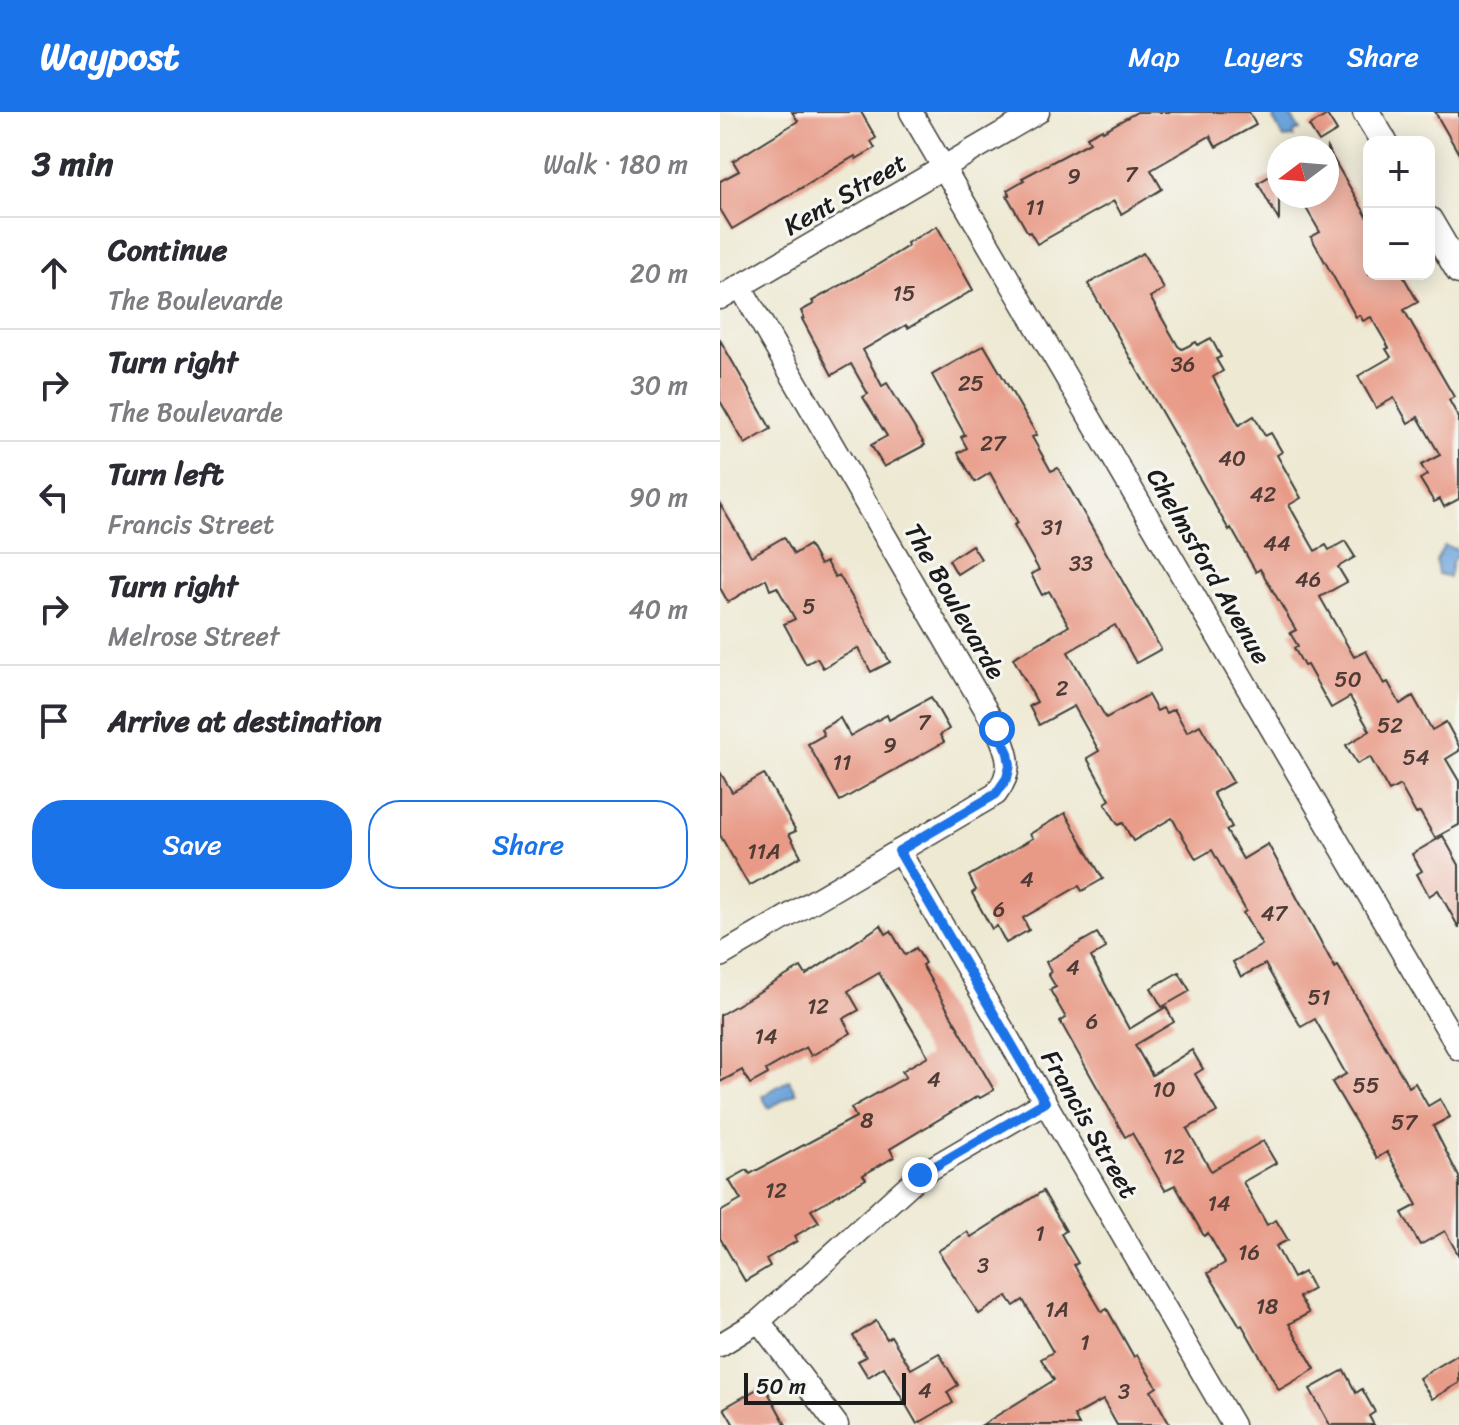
<!DOCTYPE html>
<html lang="en">
<head>
<meta charset="utf-8">
<style>
  body { margin:0; font-family:Sriracha,sans-serif; background:#f2f2f3; color:#2b2b33 }
  .controls { position:absolute; right:24px; top:24px; display:grid; overflow:hidden; border-radius:16px; box-shadow:0 4px 20px #0003 }
  .controls button { width:72px; height:72px; display:grid; place-items:center; padding:0; border:0; border-bottom:2px solid #e1e1e2; background:#fff; color:#2b2b33; font:40px sans-serif }
  .compass { position:absolute; left:547px; top:24px; width:72px; height:72px; border-radius:50%; background:#fff; box-shadow:0 4px 20px #0003; rotate:254deg }
  .scale { position:absolute; left:24px; bottom:20px; width:162px; box-sizing:border-box; padding-left:8px; border:4px solid #1c1c1c; border-top:0; font-size:22px; line-height:28px; white-space:nowrap; color:#1c1c1c; -webkit-text-stroke:6px #f6f6f2; paint-order:stroke }
  .stop { position:absolute; width:24px; height:24px; margin:-18px; border:6px solid #1a73e8; border-radius:50%; background:#fff }
  .stop.end { background:#1a73e8; border-color:#fff; box-shadow:0 2px 8px #0008 }
  .list { margin:0; padding:0; list-style:none }
  h2 { display:flex; justify-content:space-between; align-items:center; height:104px; margin:0; padding:0 32px; font-size:34px }
  h2 small { font-size:26px; font-weight:400; color:#7c7c81 }
  .list li { display:grid; grid-template-columns:52px 1fr auto; gap:24px; align-items:center; box-sizing:border-box; height:112px; padding:0 32px; border-top:2px solid #e1e1e2 }
  .list b { display:block; font-size:30px; white-space:nowrap }
  .list p { margin:0; font-size:26px; white-space:nowrap; color:#7c7c81 }
  .list em { font-size:26px; font-style:normal; color:#7c7c81 }
  .actions { display:flex; gap:16px; padding:24px 32px }
  .actions a { flex:1; padding:18px 0; border:2px solid #1a73e8; border-radius:32px; text-align:center; font-size:28px; color:#1a73e8 }
  .actions .main { background:#1a73e8; color:#fff }
  .icon { flex:none; width:44px; height:44px; fill:none; stroke:currentColor; stroke-width:2; stroke-linecap:round; stroke-linejoin:round }
  .map { position:relative; flex:none; width:739px; height:1313px; overflow:hidden }
  header { display:flex; align-items:center; gap:48px; box-sizing:border-box; height:112px; padding:0 40px; background:#1a73e8; color:#fff }
  header strong { font-size:38px }
  nav { display:flex; gap:44px; margin-inline-start:auto; font-size:28px }
  main { display:flex }
  aside { flex:1; background:#fff }
  .map>svg:first-child { display:block }
  .water { fill:#6ca3da; stroke:#44607b; stroke-width:2 }
  .building { fill:#e89a86 }
  .lines { fill:none; stroke-linecap:round; stroke-linejoin:round }
  .minor-casing { stroke:#3c3b37; stroke-width:25 }
  .tertiary-casing { stroke:#3c3b37; stroke-width:29 }
  .minor { stroke:#fff; stroke-width:22 }
  .tertiary { stroke:#fff; stroke-width:26 }
  .route { stroke:#1a73e8; stroke-width:10 }
  .labels { text-anchor:middle; stroke-width:6; stroke-linejoin:round; paint-order:stroke }
  .number-label { font-size:22px; fill:#4f3c36 }
  .street-label { font-size:26px; fill:#1c1c1c; stroke:#f6f6f2 }
</style>
</head>
<body>
<header>
<strong>Waypost</strong>
<nav><a>Map</a><a>Layers</a><a>Share</a></nav>
</header>
<main>
<aside>
<h2>3 min<small>Walk · 180 m</small></h2>
<ul class="list">
<li><svg class="icon" aria-label="ahead" viewBox="0 0 24 24"><path d="M12 20V5M6 11l6-6 6 6"/></svg><div><b>Continue</b><p>The Boulevarde</p></div><em>20 m</em></li>
<li><svg class="icon" aria-label="right" viewBox="0 0 24 24"><path d="M7 20v-9h11M14 6l5 5-5 5"/></svg><div><b>Turn right</b><p>The Boulevarde</p></div><em>30 m</em></li>
<li><svg class="icon" aria-label="left" viewBox="0 0 24 24"><path d="M17 20v-9H6M10 6l-5 5 5 5"/></svg><div><b>Turn left</b><p>Francis Street</p></div><em>90 m</em></li>
<li><svg class="icon" aria-label="right" viewBox="0 0 24 24"><path d="M7 20v-9h11M14 6l5 5-5 5"/></svg><div><b>Turn right</b><p>Melrose Street</p></div><em>40 m</em></li>
<li><svg class="icon" aria-label="arrive" viewBox="0 0 24 24"><path d="M6 21V4h12l-3 4 3 4H6"/></svg><div><b>Arrive at destination</b></div></li>
</ul>
<div class="actions"><a class="main">Save</a><a>Share</a></div>
</aside>
<div class="map">
<svg width="739" height="1313" viewBox="0 0 739 1313">
  <rect width="100%" height="100%" fill="#f6f6f2"/>
  <filter id="ink" filterUnits="userSpaceOnUse"><feTurbulence type="fractalNoise" baseFrequency=".0125" numOctaves="2"/><feDisplacementMap in="SourceGraphic" scale="16" xChannelSelector="R" yChannelSelector="G"/><feConvolveMatrix kernelMatrix="1 2 1 2 8 2 1 2 1" color-interpolation-filters="sRGB"/></filter>
  <filter id="wash" filterUnits="userSpaceOnUse"><feTurbulence type="fractalNoise" baseFrequency=".006" numOctaves="4" result="noise"/><feDisplacementMap in="SourceGraphic" scale="32" xChannelSelector="R" yChannelSelector="G"/><feGaussianBlur stdDeviation="1.8" result="paint"/><feColorMatrix in="noise" values="0 0 0 0 0 0 0 0 0 0 0 0 0 0 0 0 0 1.4 0 .05"/><feComposite in="paint" operator="in"/></filter>
  <g filter="url(#wash)">
    <rect width="100%" height="100%" fill="#eee9d3"/>
    <g class="water">
      <polygon points="557,0 568,0 580,18 574,20 574,25 564,26 553,7"/>
      <polygon points="724,434 736,437 739,442 733,447 729,465 718,462 716,449"/>
      <polygon points="69,968 76,981 49,996 42,984"/>
    </g>
    <g id="blocks">
      <g class="building">
        <polygon points="72,0 141,0 156,26 151,29 155,36 136,47 135,44 12,117 0,97 0,69 19,59 13,49 78,9"/>
        <polygon points="417,0 529,0 536,13 496,35 490,24 431,58 442,77 401,102 394,89 317,132 310,120 308,121 287,84 290,83 287,78 304,68 302,66 370,30 367,25 382,17 383,19"/>
        <polygon points="715,0 739,0 739,42"/>
        <polygon points="607,3 617,19 599,30 589,14"/>
        <polygon points="607,36 649,108 649,162 682,162 698,190 684,198 734,285 729,288 739,306 739,387 724,395 720,387 714,390 700,367 707,363 701,353 720,343 698,305 688,311 674,286 656,296 638,264 671,245 666,237 669,236 651,205 643,209 640,203 636,205 591,125 600,120 579,84 607,84"/>
        <polygon points="559,59 559,109 538,71"/>
        <polygon points="217,114 253,178 188,216 186,213 143,238 162,274 167,271 205,333 164,355 151,333 167,324 143,285 148,282 131,252 112,263 82,207 84,206 81,199 94,192 92,189 154,155 188,134 187,131"/>
        <polygon points="423,141 444,177 430,185 458,234 462,237 476,230 478,233 491,226 501,245 496,247 503,259 493,265 519,313 534,304 545,324 551,321 562,340 557,343 581,386 569,393 595,439 606,433 609,438 625,429 635,445 618,455 627,470 600,485 634,545 646,539 664,572 668,570 680,592 693,584 712,618 726,610 739,634 739,639 726,647 739,669 739,713 715,726 700,700 696,702 680,673 669,679 650,645 637,652 626,633 650,619 630,585 611,596 587,553 584,554 574,536 578,534 570,521 576,518 540,457 536,460 511,416 509,418 368,172"/>
        <polygon points="0,228 51,317 25,332 0,289"/>
        <polygon points="264,233 317,323 312,325 331,359 338,356 441,537 416,551 395,513 348,540 386,606 428,583 437,599 443,596 446,601 454,597 467,620 480,613 513,670 493,681 512,715 506,718 523,747 548,732 615,856 618,854 689,975 695,971 708,994 720,987 730,1005 713,1014 739,1065 739,1144 725,1119 700,1133 682,1101 697,1093 667,1040 657,1046 612,970 626,962 595,907 581,915 545,852 521,865 513,850 542,833 523,801 526,799 492,738 476,747 452,706 413,729 403,711 398,713 385,691 390,688 367,646 379,639 354,594 319,613 309,594 317,590 293,546 349,514 329,479 322,483 311,462 319,458 294,413 298,411 270,361 255,370 238,341 247,336 241,325 245,323 212,263"/>
        <polygon points="0,392 31,444 64,425 74,442 89,433 100,453 106,450 115,465 119,463 170,550 151,560 138,536 103,556 97,546 86,552 64,512 75,507 57,475 50,478 46,467 8,490 0,476"/>
        <polygon points="252,433 261,447 237,462 229,448"/>
        <polygon points="211,585 229,617 220,623 224,630 120,689 88,632 104,623 101,617 120,606 130,624 167,603 169,608"/>
        <polygon points="0,660 12,680 44,662 76,719 69,722 81,744 29,774 0,723"/>
        <polygon points="345,701 383,767 362,779 359,774 303,806 309,818 286,831 277,814 272,817 252,781 256,778 249,764 313,726 310,722"/>
        <polygon points="723,724 739,753 739,816 718,778 709,784 697,762 702,759 692,742"/>
        <polygon points="161,813 166,822 171,819 185,843 196,836 205,851 202,853 274,978 260,986 258,984 170,1037 174,1045 143,1063 146,1067 91,1098 99,1110 75,1124 77,1129 46,1147 50,1154 25,1169 0,1126 0,1100 21,1088 9,1068 27,1058 30,1062 136,1005 131,996 186,965 182,959 208,944 159,861 128,879 139,898 123,907 131,921 91,944 86,935 46,958 48,962 30,972 22,958 0,970 0,903 81,855 86,863"/>
        <polygon points="377,821 386,836 371,845 409,917 446,895 454,910 415,933 432,963 472,938 483,957 475,962 497,1000 467,1017 491,1059 543,1029 556,1051 523,1070 547,1113 556,1108 568,1128 556,1134 573,1166 584,1160 593,1177 579,1185 589,1201 569,1212 595,1257 559,1278 522,1213 520,1214 488,1161 505,1151 488,1121 484,1124 455,1073 445,1078 412,1021 405,1025 340,909 346,906 330,878 336,875 328,862 331,860 326,850"/>
        <polygon points="459,860 470,879 442,895 431,876"/>
        <polygon points="323,1079 346,1119 341,1122 358,1151 354,1153 382,1200 387,1197 414,1245 417,1243 437,1275 431,1279 450,1313 397,1313 383,1288 354,1304 359,1313 262,1313 334,1268 321,1247 333,1240 303,1188 294,1194 287,1184 259,1202 218,1139 247,1120 251,1125"/>
        <polygon points="156,1209 167,1227 171,1224 191,1257 219,1241 238,1273 227,1280 233,1291 197,1312 164,1255 148,1265 138,1249 146,1245 133,1224"/>
        <polygon points="739,1242 739,1271 712,1287 699,1266"/>
        <polygon points="624,1258 636,1281 642,1277 655,1300 649,1304 654,1313 610,1313 590,1277"/>
        <polygon points="44,1273 66,1313 14,1313 4,1296"/>
      </g>
    </g>
  </g>
  <g filter="url(#ink)">
    <use href="#blocks" fill-opacity="0" stroke="#3c3b37" stroke-width="2"/>
    <g class="lines">
      <defs>
        <g id="minor">
          <polyline points="191,0 739,937"/>
          <polyline points="0,186 318,0"/>
          <polyline points="179,739 513,1313"/>
          <path d="M0 844 276 682C294 658 289 643 277 617L20 174"/>
          <polyline points="39,1209 117,1313"/>
          <polyline points="0,1233 39,1209 200,1063 325,990"/>
        </g>
        <g id="tertiary">
          <polyline points="646,0 664,30"/>
          <polyline points="709,108 739,159"/>
        </g>
      </defs>
      <use href="#minor" class="minor-casing"/>
      <use href="#tertiary" class="tertiary-casing"/>
      <use href="#minor" class="minor"/>
      <use href="#tertiary" class="tertiary"/>
    </g>
  </g>
  <g class="lines" filter="url(#ink)">
    <polyline class="route" points="200,1063 325,990 179,739 276,682 287,666 290,653 288,641 277,617"/>
  </g>
  <g class="labels">
    <g class="number-label">
      <text x="411" y="70">7</text>
      <text x="354" y="72">9</text>
      <text x="315" y="103">11</text>
      <text x="184" y="189">15</text>
      <text x="463" y="260">36</text>
      <text x="251" y="279">25</text>
      <text x="273" y="339">27</text>
      <text x="512" y="354">40</text>
      <text x="543" y="390">42</text>
      <text x="332" y="423">31</text>
      <text x="557" y="439">44</text>
      <text x="361" y="459">33</text>
      <text x="588" y="475">46</text>
      <text x="89" y="502">5</text>
      <text x="628" y="575">50</text>
      <text x="342" y="584">2</text>
      <text x="204" y="618">7</text>
      <text x="670" y="621">52</text>
      <text x="170" y="641">9</text>
      <text x="696" y="653">54</text>
      <text x="122" y="658">11</text>
      <text x="44" y="747">11A</text>
      <text x="307" y="775">4</text>
      <text x="279" y="805">6</text>
      <text x="554" y="809">47</text>
      <text x="353" y="863">4</text>
      <text x="599" y="893">51</text>
      <text x="98" y="902">12</text>
      <text x="372" y="917">6</text>
      <text x="46" y="932">14</text>
      <text x="214" y="975">4</text>
      <text x="646" y="981">55</text>
      <text x="444" y="985">10</text>
      <text x="147" y="1016">8</text>
      <text x="684" y="1018">57</text>
      <text x="454" y="1052">12</text>
      <text x="56" y="1086">12</text>
      <text x="499" y="1099">14</text>
      <text x="320" y="1129">1</text>
      <text x="529" y="1148">16</text>
      <text x="263" y="1161">3</text>
      <text x="547" y="1202">18</text>
      <text x="337" y="1205">1A</text>
      <text x="365" y="1238">1</text>
      <text x="205" y="1286">4</text>
      <text x="404" y="1287">3</text>
    </g>
    <g class="street-label">
      <text transform="translate(125 82) rotate(-30)" y="9">Kent Street</text>
      <text transform="translate(489 454) rotate(60)" y="9">Chelmsford Avenue</text>
      <text transform="translate(235 489) rotate(60)" y="9">The Boulevarde</text>
      <text transform="translate(370 1012) rotate(60)" y="9">Francis Street</text>
    </g>
  </g>
</svg>
<div class="controls">
<button>+</button>
<button>−</button>
</div>
<svg class="compass" viewBox="-18 -18 36 36"><path d="M0-13l5 13h-10z" fill="#e53935"/><path d="M0 13l5-13h-10z" fill="#7c7c81"/></svg>
<div class="scale">50 m</div>
<div class="stop" style="left:277px;top:617px"></div>
<div class="stop end" style="left:200px;top:1063px"></div>
</div>
</main>
</body>
</html>
